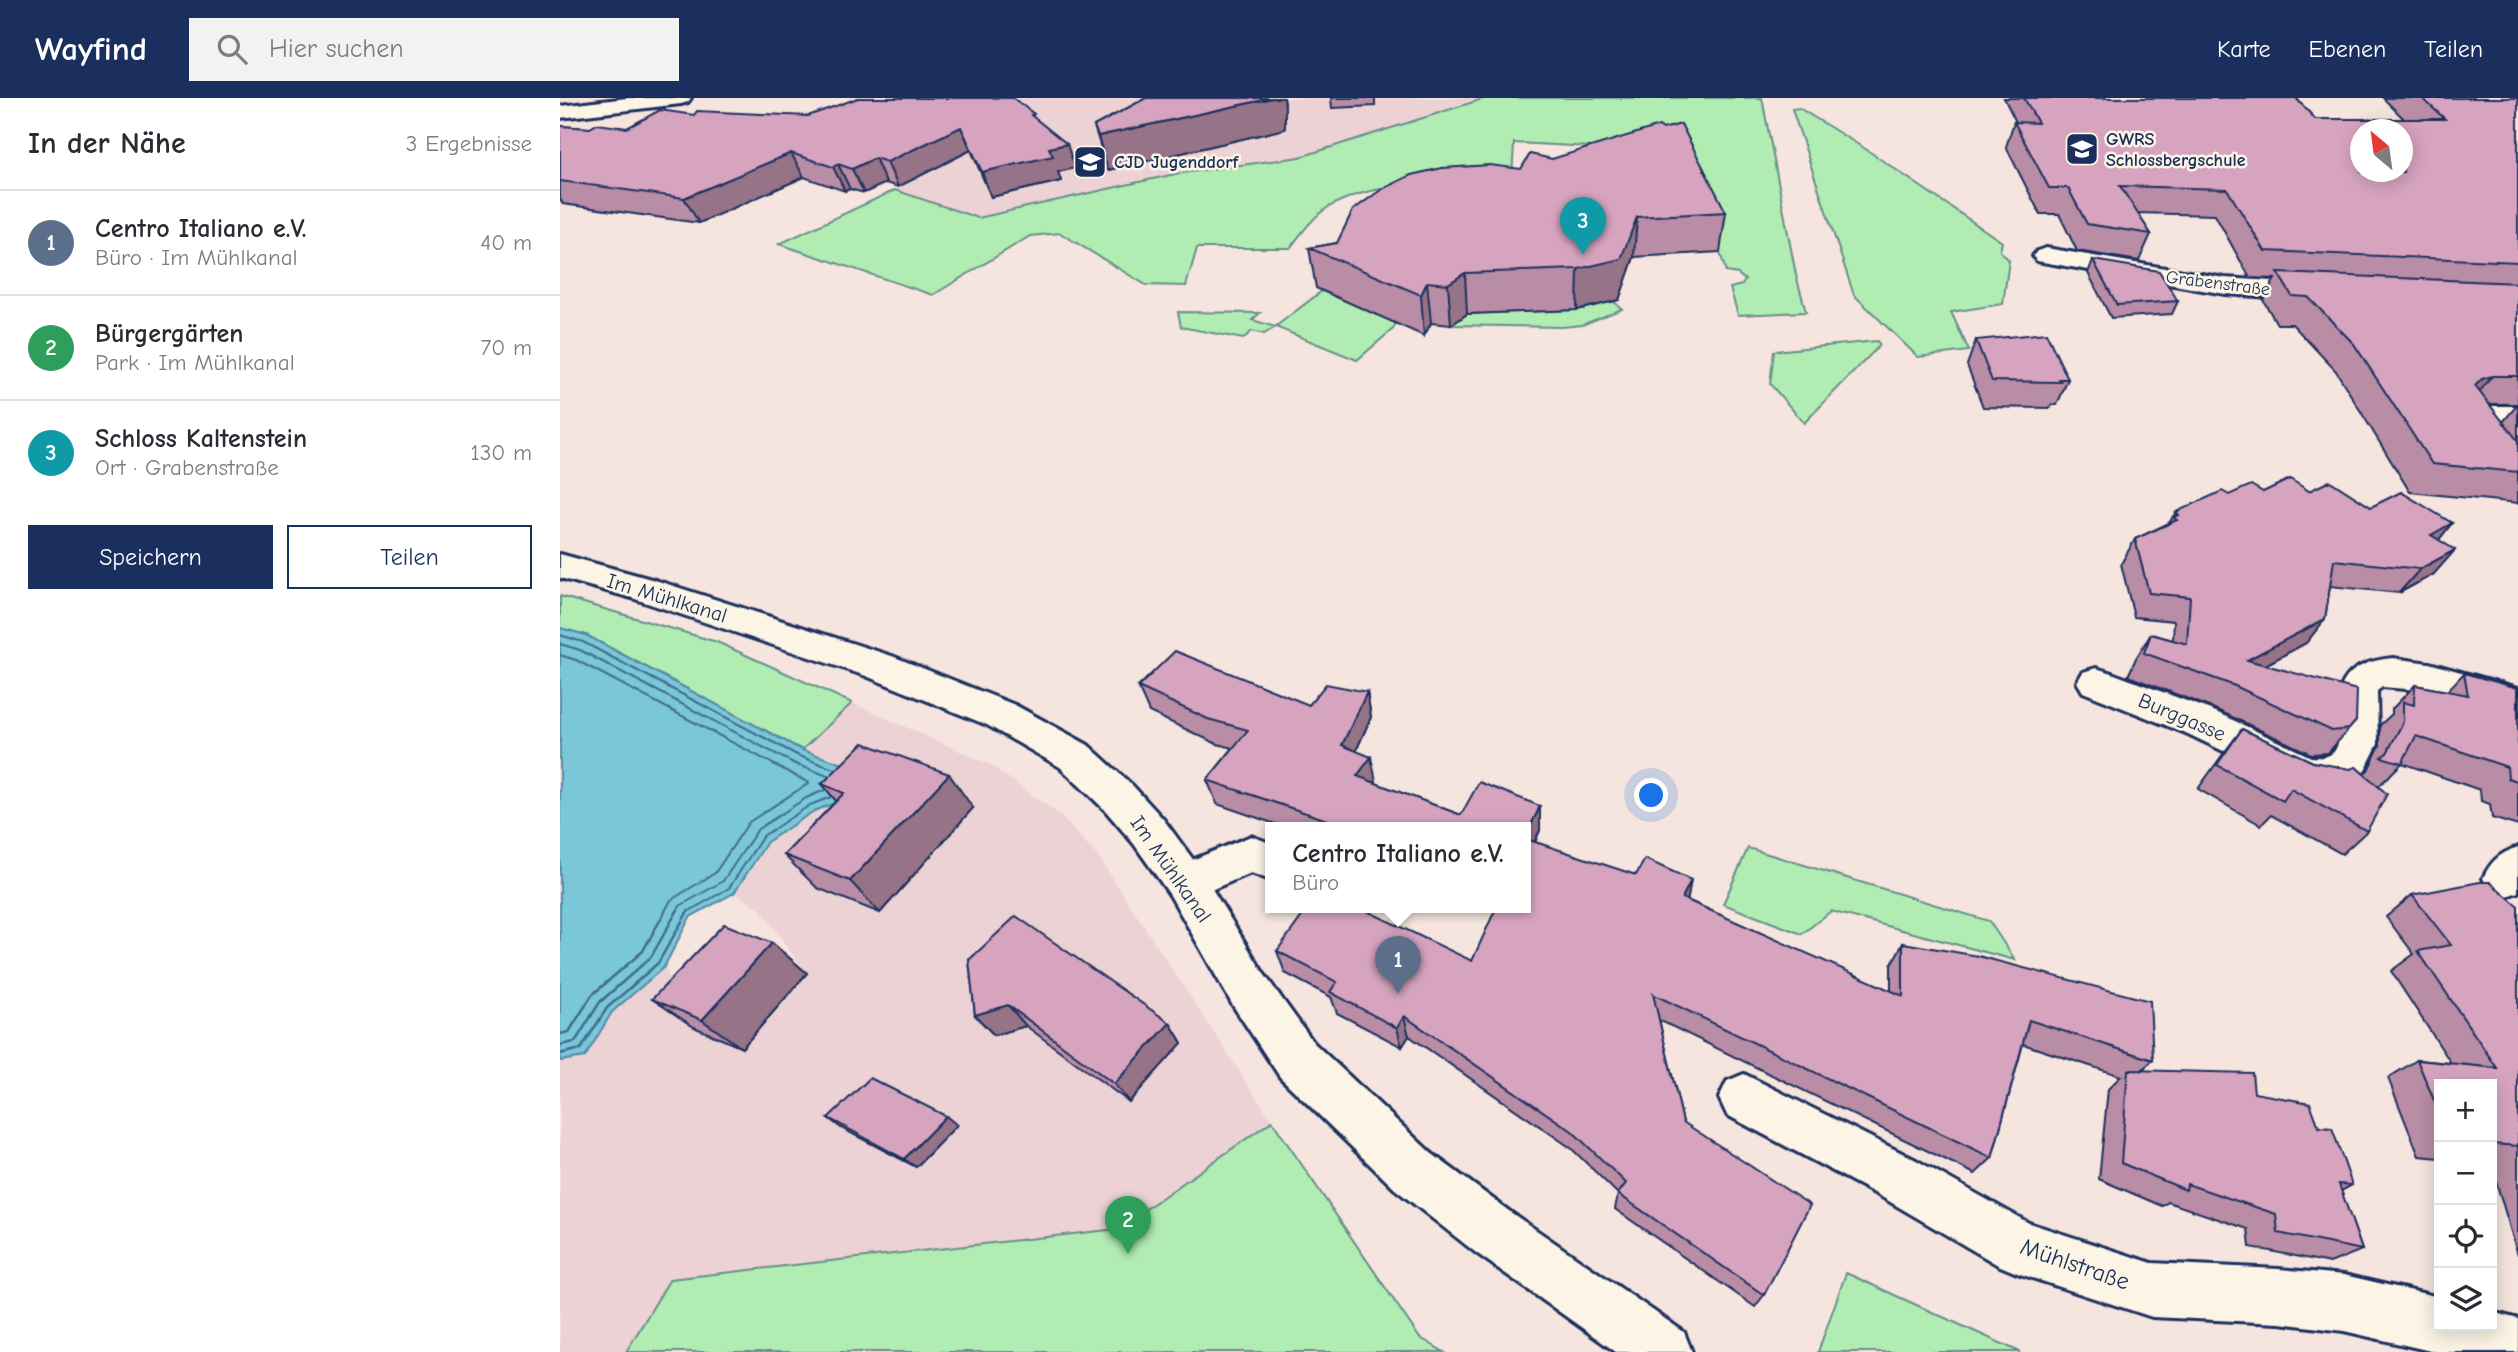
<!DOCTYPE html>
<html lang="de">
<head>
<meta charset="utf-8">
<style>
  body { margin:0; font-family:"Comic Neue",sans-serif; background:#f2f2f3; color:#2b2b33 }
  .controls { position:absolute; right:21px; bottom:21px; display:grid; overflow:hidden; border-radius:0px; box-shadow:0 4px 18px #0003 }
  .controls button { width:63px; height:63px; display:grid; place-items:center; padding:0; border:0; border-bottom:2px solid #e1e1e2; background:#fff; color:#2b2b33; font:35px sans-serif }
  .compass { position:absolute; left:1790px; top:21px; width:63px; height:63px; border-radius:50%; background:#fff; box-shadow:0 4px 18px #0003; rotate:331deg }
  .you { position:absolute; left:1092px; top:698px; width:24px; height:24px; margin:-18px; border:5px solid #fff; border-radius:50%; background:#1a73e8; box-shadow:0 0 0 10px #1a73e833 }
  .badge { display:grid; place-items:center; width:46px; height:46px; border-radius:50%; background:#1b2f5e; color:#fff; font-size:23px; font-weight:700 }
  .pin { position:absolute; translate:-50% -58px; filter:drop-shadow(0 2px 4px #0008) }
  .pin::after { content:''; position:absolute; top:37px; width:24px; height:21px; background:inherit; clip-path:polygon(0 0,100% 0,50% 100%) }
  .popup { position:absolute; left:705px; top:724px; width:266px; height:91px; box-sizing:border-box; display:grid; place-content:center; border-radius:0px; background:#fff; filter:drop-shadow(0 2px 5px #0005); font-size:23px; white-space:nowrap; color:#7c7c81 }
  .popup b { font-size:26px; color:#2b2b33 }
  .popup::after { content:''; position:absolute; left:50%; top:100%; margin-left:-14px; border:14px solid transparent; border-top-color:#fff }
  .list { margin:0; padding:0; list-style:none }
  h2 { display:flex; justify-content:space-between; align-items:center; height:91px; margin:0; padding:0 28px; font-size:30px }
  h2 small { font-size:23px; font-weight:400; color:#7c7c81 }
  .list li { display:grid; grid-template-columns:46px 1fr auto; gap:21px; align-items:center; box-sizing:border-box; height:105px; padding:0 28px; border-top:2px solid #e1e1e2 }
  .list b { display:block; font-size:26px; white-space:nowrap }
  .list p { margin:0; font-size:23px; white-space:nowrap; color:#7c7c81 }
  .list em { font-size:23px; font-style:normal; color:#7c7c81 }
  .actions { display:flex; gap:14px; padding:21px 28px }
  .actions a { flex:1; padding:16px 0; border:2px solid #1b2f5e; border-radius:0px; text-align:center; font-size:24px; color:#1b2f5e }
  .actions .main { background:#1b2f5e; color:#fff }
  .icon { flex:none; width:38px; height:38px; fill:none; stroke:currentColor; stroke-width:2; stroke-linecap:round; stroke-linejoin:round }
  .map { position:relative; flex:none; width:1958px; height:1254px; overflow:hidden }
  header { display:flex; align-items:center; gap:42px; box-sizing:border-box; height:98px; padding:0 35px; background:#1b2f5e; color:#fff }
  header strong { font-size:33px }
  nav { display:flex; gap:38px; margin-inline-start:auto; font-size:24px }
  .search { width:490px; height:63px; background:#f2f2f3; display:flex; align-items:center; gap:18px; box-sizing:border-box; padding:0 24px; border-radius:0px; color:#7c7c81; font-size:26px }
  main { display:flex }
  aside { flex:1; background:#fff }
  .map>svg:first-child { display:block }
  .built { fill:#ecd2d5 }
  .green { fill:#b1edb3; stroke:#668e88; stroke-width:2 }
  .water { fill:#7ac7d8; stroke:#548aa7; stroke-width:2 }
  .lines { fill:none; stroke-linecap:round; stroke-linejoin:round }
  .shore-far1 { stroke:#416c8f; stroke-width:2 }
  .shore { stroke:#416c8f; stroke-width:2.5 }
  .minor-casing { stroke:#1b2f5e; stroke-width:6 }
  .tertiary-casing { stroke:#1b2f5e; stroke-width:6 }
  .minor { fill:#fcf5e5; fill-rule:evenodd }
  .tertiary { fill:#fcf5e5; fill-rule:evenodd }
  .wall { fill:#b98da5; stroke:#1b2f5e; stroke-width:2; fill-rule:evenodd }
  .shaded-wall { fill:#967386; stroke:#1b2f5e; stroke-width:2 }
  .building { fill:#d7a4c0; stroke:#1b2f5e; stroke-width:2; fill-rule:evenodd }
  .labels { text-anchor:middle; stroke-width:5; stroke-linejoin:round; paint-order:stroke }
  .far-poi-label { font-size:18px; font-weight:bold; fill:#1b2f5e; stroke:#fcf5e5; text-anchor:start }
  .far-street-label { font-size:18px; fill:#1b2f5e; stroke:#fcf5e5 }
  .street-label { font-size:21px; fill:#1b2f5e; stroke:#fcf5e5 }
  .near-street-label { font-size:24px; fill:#1b2f5e; stroke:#fcf5e5 }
</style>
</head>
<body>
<header>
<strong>Wayfind</strong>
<div class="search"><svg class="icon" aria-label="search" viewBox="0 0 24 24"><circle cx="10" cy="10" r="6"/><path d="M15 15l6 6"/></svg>Hier suchen</div>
<nav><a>Karte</a><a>Ebenen</a><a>Teilen</a></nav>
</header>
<main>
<aside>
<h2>In der Nähe<small>3 Ergebnisse</small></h2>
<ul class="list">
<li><span class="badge" style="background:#5c6f8a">1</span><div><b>Centro Italiano e.V.</b><p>Büro · Im Mühlkanal</p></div><em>40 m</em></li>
<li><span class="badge" style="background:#2e9e5b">2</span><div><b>Bürgergärten</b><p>Park · Im Mühlkanal</p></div><em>70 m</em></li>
<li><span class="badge" style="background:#0f9aa8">3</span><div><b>Schloss Kaltenstein</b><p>Ort · Grabenstraße</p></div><em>130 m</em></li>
</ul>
<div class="actions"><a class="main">Speichern</a><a>Teilen</a></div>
</aside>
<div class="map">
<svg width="1958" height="1254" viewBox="0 0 1958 1254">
  <rect width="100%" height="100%" fill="#f5e5de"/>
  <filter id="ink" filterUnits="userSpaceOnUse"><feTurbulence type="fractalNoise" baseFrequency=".0143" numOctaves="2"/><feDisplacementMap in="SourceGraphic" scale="14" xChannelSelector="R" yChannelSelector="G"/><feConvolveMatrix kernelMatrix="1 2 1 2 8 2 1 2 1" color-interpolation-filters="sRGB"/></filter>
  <g filter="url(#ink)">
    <g class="built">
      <polygon points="322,0 926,0 740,59 615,76 418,120 335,92 377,70 272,33"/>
      <polygon points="292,605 429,666 501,718 539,760 712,1023 557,1131 110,1181 66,1254 0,1254 0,963 25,958 52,914 104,869 134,929 246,875 200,811 174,795 207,744 254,713 296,697 314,677 242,652"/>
    </g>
    <g class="green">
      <path d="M926 0H1202L1236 177 1246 214 1178 217 1170 190 1182 187 1185 182 1178 176 1166 174 1160 154 1032 49 954 45 952 81C895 85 816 80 767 110 752 120 741 136 730 150H637L626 188 586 187 500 135 470 138 373 197 219 146 335 92 418 120 615 76 740 59Z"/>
      <polygon points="1239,10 1307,52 1442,144 1440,153 1449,162 1443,206 1391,214 1409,253 1358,259 1294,197 1232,11"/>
      <polygon points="762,193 838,222 833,231 797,262 716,229 704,236 692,233 683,241 621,229 618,214 700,215 692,222 715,229"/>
      <polygon points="1053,203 1062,211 1022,227 1002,229 891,227 907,216 1017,212"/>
      <polygon points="1317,243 1320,247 1244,325 1210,286 1214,253"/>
      <polygon points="0,498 157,544 292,605 242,652 26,537 0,530"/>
      <polygon points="1188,750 1429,823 1455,862 1271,813 1242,836 1163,806"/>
      <polygon points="712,1023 859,1239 884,1254 66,1254 110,1181 557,1131"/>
      <polygon points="1286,1175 1460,1254 1258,1254"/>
    </g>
    <polygon class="water" points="0,530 26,537 242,652 315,677 296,697 254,713 207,744 174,795 130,819 104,869 52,914 25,959 0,963"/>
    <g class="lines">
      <g class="shore-far1">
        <polyline points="0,537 23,544 239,658 274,671"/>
        <polyline points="0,546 20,552 235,666 268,678"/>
        <polyline points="0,557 16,562 249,685 189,724 155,775 111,802 104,815"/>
        <polyline points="116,815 120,808 163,783 198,731 246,700 265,692"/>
        <polyline points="126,815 169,790 203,738 250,707 271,699"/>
      </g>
      <g class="shore">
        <polyline points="0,936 9,934 32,897 83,853 105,813"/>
        <polyline points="0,947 15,944 40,904 91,859 117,813"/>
        <polyline points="0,956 21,951 47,910 98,865 128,813"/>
      </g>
      <defs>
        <g id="minor">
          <polygon points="67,0 131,0 128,4 121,6 0,20 0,8"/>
          <polygon points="1486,150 1665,180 1760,186 1769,188 1773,194 1769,200 1760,202 1665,196 1477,163 1473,158 1477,153"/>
          <polygon points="1911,308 1958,308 1958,326 1911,326 1901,323 1896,317 1901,311"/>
          <path d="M1833 560 1869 565 1958 590V618L1869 593 1822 589 1817 593 1818 646 1808 666 1802 677 1767 693 1732 686 1628 636 1523 594 1517 584 1523 574 1536 570 1549 574 1656 614 1751 659C1817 666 1730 569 1833 560Z"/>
          <polygon points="691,738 710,745 710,782 691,775 625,803 610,797 604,784 610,771"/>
          <path d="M1958 749V794L1944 799 1929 793 1923 780C1931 763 1940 755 1958 749Z"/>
          <polygon points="1184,976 1356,1062 1469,1125 1592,1165 1719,1171 1784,1177 1879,1199 1879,1228 1932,1228 1932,1214 1958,1221 1958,1254 1875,1254 1784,1233 1719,1225 1592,1219 1457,1175 1438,1167 1320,1098 1167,1017 1159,1000 1167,983"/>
        </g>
        <polygon id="tertiary" points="0,456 95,482 332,558 455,607 528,647 573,688 604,722 640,771 704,876 754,945 871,1055 953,1116 1124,1234 1132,1254 1056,1254 915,1154 835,1091 720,979 672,906 610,797 574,746 545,712 500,669 427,627 306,578 72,500 0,480"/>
      </defs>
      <use href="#minor" class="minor-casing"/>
      <use href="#tertiary" class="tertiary-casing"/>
      <use href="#minor" class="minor"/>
      <use href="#tertiary" class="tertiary"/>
    </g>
    <g class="wall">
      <polygon points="586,0 724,0 725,7 725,31 548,72 534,28"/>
      <polygon points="771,0 815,0 815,8 772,10"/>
      <path d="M1444 0H1736L1755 21H1844L1823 0H1958V405L1850 394 1776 273 1732 226H1717L1703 202 1715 181 1690 180 1655 117 1577 115 1591 136 1579 163 1517 153 1499 116H1480L1446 49 1454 24H1456ZM1929 306H1958L1943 324Z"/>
      <polygon points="134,17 476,21 515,70 498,74 501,83 431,99 411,52 338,89 326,85 304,95 290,91 285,93 244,79 139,125 3,106 0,101 0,28 30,30 67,30"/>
      <polygon points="961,71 1166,114 1160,154 1074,159 1059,202 1017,212 907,216 891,227 871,225 864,238 756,190 749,150 777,145"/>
      <polygon points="1533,162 1618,203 1612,216 1551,220 1528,175"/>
      <polygon points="1416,242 1508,281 1497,307 1491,307 1490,310 1423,309 1407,267"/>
      <polygon points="1749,393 1811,409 1892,425 1879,442 1874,476 1839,495 1770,488 1765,521 1746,545 1705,567 1796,623 1768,655 1751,656 1657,612 1568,578 1576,560 1591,536 1613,542 1614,523 1574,519 1561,466 1575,441 1609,425 1616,414 1669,397 1703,394"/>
      <polygon points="1904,575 1958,590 1958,728 1932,720 1930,706 1921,703 1920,692 1842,665 1819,688 1817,687 1807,733 1782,756 1711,717 1701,727 1638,691 1663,656 1682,631 1753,664 1803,676 1808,672 1820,647 1820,627 1832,616 1832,611 1855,587 1887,593"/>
      <polygon points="578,589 749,607 807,594 811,619 796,653 816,683 815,685 901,717 980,708 980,732 975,744 1127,802 1331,893 1331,867 1343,845 1593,962 1582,972 1694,995 1759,1029 1792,1087 1781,1093 1802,1152 1770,1165 1690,1149 1688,1131 1608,1104 1602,1108 1539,1081 1548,991 1561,978 1463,946 1432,1060 1415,1076 1099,922 1123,1024 1204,1197 1195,1209 1055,1111 1058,1096 1011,1050 849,938 842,949 777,915 771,899 725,875 717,853 912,863 966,810 966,730 727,730 657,706 647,682 673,650 657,646 589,614"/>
      <polygon points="262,686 413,710 320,815 257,790 224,757 276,703"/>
      <polygon points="1852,797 1958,808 1958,1157 1932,1070 1932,986 1879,986 1879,1060 1859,1058 1828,980 1857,962 1891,965 1831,873 1854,856 1826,819"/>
      <polygon points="212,845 247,875 182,950 134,929 92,901"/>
      <polygon points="409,862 610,925 622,945 569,1004 466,928 434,937 415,917"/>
      <polygon points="268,1020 397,1027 356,1069 281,1030"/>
    </g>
    <g class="shaded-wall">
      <polygon points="712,0 724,0 725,7 725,31 548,72 538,38"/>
      <polygon points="401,29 411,52 338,89 327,64"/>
      <polygon points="507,46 515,70 498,74 501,83 431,99 422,74 489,50"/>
      <polygon points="231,55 244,79 139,125 124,100"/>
      <polygon points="315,60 326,85 304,95 292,71"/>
      <polygon points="278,66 290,91 285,93 273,69"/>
      <polygon points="1077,119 1074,159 1059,202 1017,212 1018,171"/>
      <polygon points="905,175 907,216 891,227 888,186"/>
      <polygon points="867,184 871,225 864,238 861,197"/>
      <polygon points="1932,278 1911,305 1915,288 1922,281"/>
      <polygon points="1892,425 1872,450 1871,437"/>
      <polygon points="1895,452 1874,476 1839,495 1860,471"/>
      <polygon points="1765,521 1746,545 1670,586 1687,562"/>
      <polygon points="807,594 811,619 788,671 782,647"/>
      <polygon points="811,659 816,683 802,702 797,678"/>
      <polygon points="389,676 413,710 320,815 290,783"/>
      <polygon points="980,708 980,732 966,762 966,738"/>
      <polygon points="1131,782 1127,805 1122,800"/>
      <polygon points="212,845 247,875 182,950 142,922"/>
      <polygon points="448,907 466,928 434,937 415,917"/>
      <polygon points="844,918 849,938 842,949 837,930"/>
      <polygon points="610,925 622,945 569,1004 554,986"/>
      <polygon points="386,1018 397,1027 356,1069 344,1061"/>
    </g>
    <g class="building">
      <polygon points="298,0 453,0 474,16 471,17 507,46 489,50 493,58 422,74 401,29 327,64 315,60 292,71 278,66 273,69 231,55 124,100 0,83 0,28 30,30 37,26 67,30 100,12 134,17 137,13 248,18"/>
      <polygon points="586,0 712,0 538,38 534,28"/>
      <path d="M1464 0H1736L1755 21H1885L1862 0H1958V164L1705 153 1667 91 1560 88 1591 136 1527 126 1508 90H1489L1454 24 1478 25ZM1801 32H1843V74H1801Z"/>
      <polygon points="1121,26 1166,114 1077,119 1061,161 1018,171 905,175 888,186 867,184 861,197 749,150 777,145 793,112 822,91 851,77 882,70 930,67 961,71 970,56 992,61 1099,28 1103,31"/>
      <polygon points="1533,162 1599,173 1618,203 1557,207"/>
      <polygon points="1718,175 1958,185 1958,278 1932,278 1922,281 1915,288 1958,343 1958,374 1872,366 1794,246 1748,199 1732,198"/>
      <polygon points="1486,235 1508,281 1499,281 1501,284 1432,283 1416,242"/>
      <polygon points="1730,381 1749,393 1770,383 1811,409 1841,394 1892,425 1871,437 1895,452 1860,471 1774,462 1765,521 1687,562 1797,592 1796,623 1789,631 1772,633 1675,588 1584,555 1591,536 1627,546 1630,499 1589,495 1575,441 1617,422 1613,419 1619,417 1616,414 1662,393 1669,397 1691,387 1703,394"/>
      <polygon points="615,553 749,607 766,586 807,594 782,647 811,659 797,678 901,717 919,684 980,708 966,738 966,730 791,730 647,682 688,632 648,621 578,589"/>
      <polygon points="1904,575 1958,590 1958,687 1957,683 1948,680 1947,669 1856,638 1842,665 1821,659 1827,655 1843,624 1843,604 1854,607 1855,587 1908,597"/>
      <polygon points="1682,631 1753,664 1790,671 1796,669 1827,696 1807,733 1731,691 1723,703 1657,667"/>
      <polygon points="303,645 389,676 290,783 224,757 284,695 262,686"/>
      <polygon points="966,741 1076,777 1085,761 1131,782 1122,800 1343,898 1343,845 1418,858 1590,903 1593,962 1469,922 1432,1060 1093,896 1123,1024 1250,1107 1204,1197 1058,1096 1066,1085 1012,1033 844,918 837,930 770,894 777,884 717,853 748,810 801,810 912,863 936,810 966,810"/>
      <polygon points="1920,784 1930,784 1958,808 1958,1048 1932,1046 1932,986 1879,986 1879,1014 1857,962 1937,970 1858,853 1891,847 1852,797"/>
      <polygon points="456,818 610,925 554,986 448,907 415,917 409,862"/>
      <polygon points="164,826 212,845 142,922 92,901"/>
      <polygon points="1568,972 1692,975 1694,995 1750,1005 1759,1029 1772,1030 1792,1087 1779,1086 1802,1152 1718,1135 1716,1116 1627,1086 1626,1092 1561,1065"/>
      <polygon points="310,980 386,1018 344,1061 268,1020"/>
    </g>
  </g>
  <defs>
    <symbol id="school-square" viewBox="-11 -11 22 22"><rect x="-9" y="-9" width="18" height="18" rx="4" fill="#1b2f5e" stroke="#fcf5e5"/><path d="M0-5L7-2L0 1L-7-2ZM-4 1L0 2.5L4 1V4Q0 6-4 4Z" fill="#fff"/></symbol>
  </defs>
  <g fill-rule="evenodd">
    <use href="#school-square" x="1503" y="32" width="38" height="38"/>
    <use href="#school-square" x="511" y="45" width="38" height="38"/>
  </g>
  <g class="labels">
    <g class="far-poi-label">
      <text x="1546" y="47">GWRS<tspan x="1546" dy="21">Schlossbergschule</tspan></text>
      <text x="554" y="70">CJD Jugenddorf</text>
    </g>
    <g class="far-street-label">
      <text transform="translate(1658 185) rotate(7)" y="6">Grabenstraße</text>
    </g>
    <g class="street-label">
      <text transform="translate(107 500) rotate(17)" y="7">Im Mühlkanal</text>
      <text transform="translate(1622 619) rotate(23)" y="7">Burggasse</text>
      <text transform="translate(611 771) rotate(55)" y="7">Im Mühlkanal</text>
    </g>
    <g class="near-street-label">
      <text transform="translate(1515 1166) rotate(19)" y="8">Mühlstraße</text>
    </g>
  </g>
</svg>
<div class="controls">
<button>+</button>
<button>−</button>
<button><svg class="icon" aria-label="locate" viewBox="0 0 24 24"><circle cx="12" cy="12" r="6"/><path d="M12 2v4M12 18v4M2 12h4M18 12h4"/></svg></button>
<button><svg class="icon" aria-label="layers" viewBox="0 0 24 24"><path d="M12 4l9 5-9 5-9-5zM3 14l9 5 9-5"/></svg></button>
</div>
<svg class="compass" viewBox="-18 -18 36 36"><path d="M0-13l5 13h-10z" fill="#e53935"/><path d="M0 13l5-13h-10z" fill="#7c7c81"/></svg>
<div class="you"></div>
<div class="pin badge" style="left:838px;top:896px;background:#5c6f8a">1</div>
<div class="popup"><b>Centro Italiano e.V.</b>Büro</div>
<div class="pin badge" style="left:568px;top:1156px;background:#2e9e5b">2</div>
<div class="pin badge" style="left:1023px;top:157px;background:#0f9aa8">3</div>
</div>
</main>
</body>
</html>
